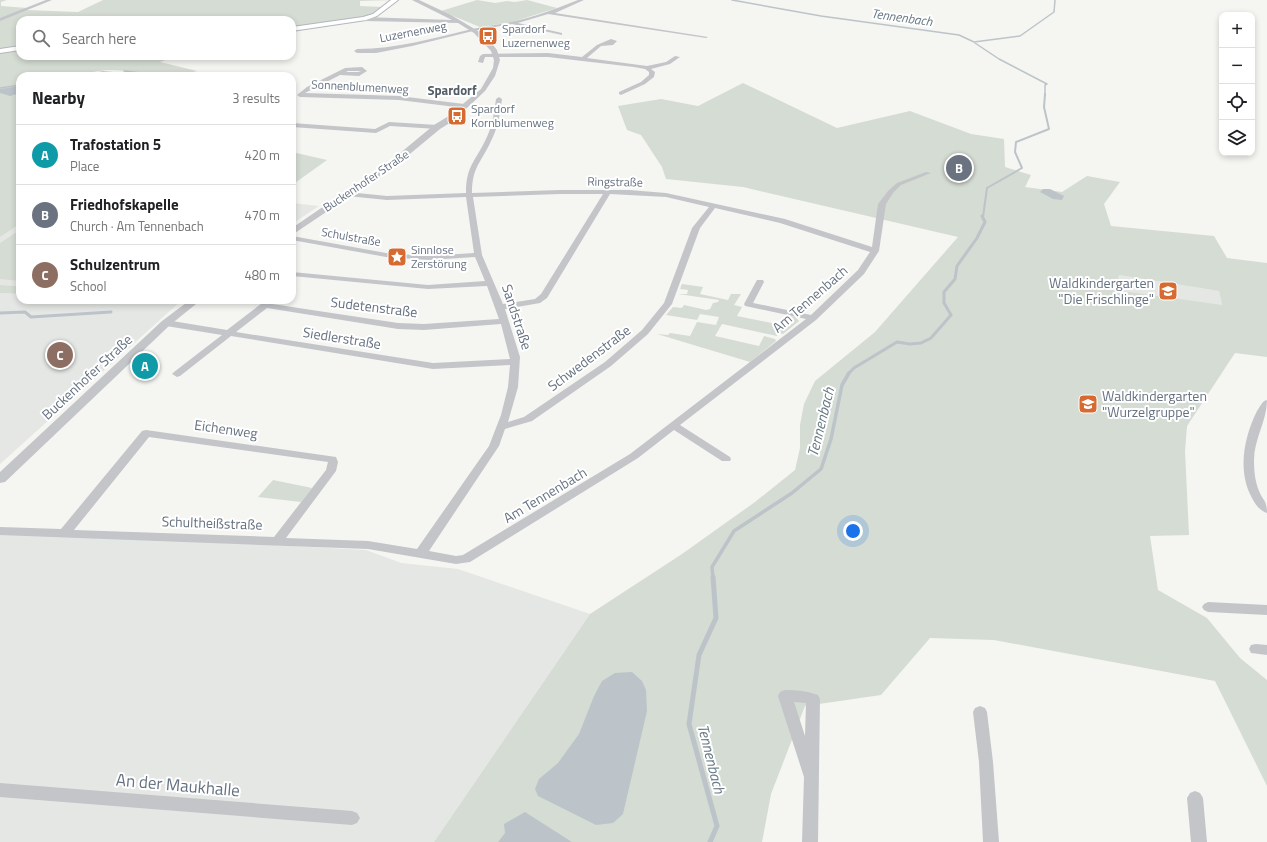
<!DOCTYPE html>
<html lang="en">
<head>
<meta charset="utf-8">
<style>
  body { margin:0; font-family:"Titillium Web",sans-serif; background:#f2f2f2; color:#202124 }
  .controls { position:absolute; right:12px; top:12px; display:grid; overflow:hidden; border-radius:8px; box-shadow:0 2px 6px #0003 }
  .controls button { width:36px; height:36px; display:grid; place-items:center; padding:0; border:0; border-bottom:1px solid #e0e0e0; background:#fff; color:#202124; font:20px sans-serif }
  .you { position:absolute; left:853px; top:531px; width:14px; height:14px; margin:-10px; border:3px solid #fff; border-radius:50%; background:#1a73e8; box-shadow:0 0 0 6px #1a73e833 }
  .badge { display:grid; place-items:center; width:26px; height:26px; border-radius:50%; background:#ea580c; color:#fff; font-size:13px; font-weight:700 }
  .pin { position:absolute; translate:-50% -50%; border:2px solid #fff; box-shadow:0 1px 4px #0006 }
  .list { margin:0; padding:0; list-style:none }
  h2 { display:flex; justify-content:space-between; align-items:center; height:52px; margin:0; padding:0 16px; font-size:17px }
  h2 small { font-size:13px; font-weight:400; color:#757577 }
  .list li { display:grid; grid-template-columns:26px 1fr auto; gap:12px; align-items:center; box-sizing:border-box; height:60px; padding:0 16px; border-top:1px solid #e0e0e0 }
  .list b { display:block; font-size:15px; white-space:nowrap }
  .list p { margin:0; font-size:13px; white-space:nowrap; color:#757577 }
  .list em { font-size:13px; font-style:normal; color:#757577 }
  .icon { flex:none; width:22px; height:22px; fill:none; stroke:currentColor; stroke-width:2; stroke-linecap:round; stroke-linejoin:round }
  .map { position:relative; flex:none; width:1267px; height:842px; overflow:hidden }
  .search { position:absolute; background:#fff; box-shadow:0 2px 6px #0003; left:16px; top:16px; width:280px; height:44px; display:flex; align-items:center; gap:10px; box-sizing:border-box; padding:0 14px; border-radius:12px; color:#757577; font-size:15px }
  .panel { position:absolute; background:#fff; box-shadow:0 2px 6px #0003; left:16px; top:72px; width:280px; height:232px; border-radius:12px }
  .map>svg:first-child { display:block }
  .built { fill:#e5e7e5 }
  .green { fill:#d5dcd3; fill-rule:evenodd }
  .water { fill:#bcc4c9 }
  .lines { fill:none; stroke-linecap:round; stroke-linejoin:round }
  .stream-far4 { stroke:#bcc4c9; stroke-width:1.5 }
  .stream-far3 { stroke:#bcc4c9; stroke-width:2 }
  .stream-far2 { stroke:#bcc4c9; stroke-width:3 }
  .stream-far1 { stroke:#bcc4c9; stroke-width:3.5 }
  .stream { stroke:#bcc4c9; stroke-width:5 }
  .secondary-casing { stroke:#b3b7bb; stroke-width:2 }
  .minor { fill:#c3c5c9; fill-rule:evenodd }
  .tertiary { fill:#c3c5c9; fill-rule:evenodd }
  .secondary { fill:#fff; fill-rule:evenodd }
  .labels { text-anchor:middle; stroke-width:4; stroke-linejoin:round; paint-order:stroke }
  .far-poi-label { font-size:12px; fill:#667281; stroke:#fff; text-anchor:start }
  .far-street-label { font-size:12px; fill:#667281; stroke:#fff }
  .far-water-label { font-size:13px; font-style:italic; fill:#677985; stroke:#fff }
  .far-quarter-label { font-size:13px; font-weight:bold; fill:#535c66; stroke:#fff }
  .poi-label { font-size:14px; fill:#667281; stroke:#fff; text-anchor:end }
  .street-label { font-size:14px; fill:#667281; stroke:#fff }
  .water-label { font-size:15px; font-style:italic; fill:#677985; stroke:#fff }
  .near-street-label { font-size:17px; fill:#667281; stroke:#fff }
</style>
</head>
<body>
<div class="map">
<svg width="1267" height="842" viewBox="0 0 1267 842">
  <rect width="100%" height="100%" fill="#f5f5f2"/>
  <g class="built">
    <polygon points="292,203 319,206 292,224"/>
    <polygon points="20,224 20,286 0,285 0,237"/>
    <polygon points="1119,275 1219,291 1222,306 1116,290"/>
    <polygon points="0,293 20,294 20,300 182,300 0,464"/>
    <polygon points="0,530 366,550 401,563 458,569 590,614 434,842 0,842"/>
  </g>
  <g class="green">
    <path d="M0 0H7L1 2V6L27 8 28 10 78 12 103 0H393L360 1V6L382 7C360 26 320 24 292 28V20H20V56H176L160 62 197 71C167 82 137 69 106 70 94 71 82 75 69 76 53 77 36 76 20 76V224L0 237Z"/>
    <polygon points="477,0 495,3 507,1 515,2 527,0 557,8 512,22 480,27 441,11"/>
    <path d="M743 83 837 128 910 111 971 134 1004 139 1005 167 1031 175 1025 187 1062 192 1087 176 1120 182 1104 204 1111 226 1214 236 1227 258 1267 263V357L1235 353 1187 426 1185 451 1189 535 1150 536 1158 590 1207 618 1240 658 1267 680V786L1215 681 994 640 930 638 881 695 805 706 771 794 762 842H434L590 614 682 554 755 502 795 470 800 448V425L804 404 815 381 875 332 958 237 743 187 666 179 662 167 641 135 627 130 618 106 661 99 698 106ZM1119 275 1219 291 1222 305 1116 290Z"/>
    <polygon points="292,152 327,160 292,185"/>
    <polygon points="20,230 20,281 0,279 0,243"/>
    <polygon points="682,284 703,287 700,294 728,300 731,294 741,294 734,305 742,307 737,316 786,326 790,318 785,316 786,315 796,317 799,321 783,334 778,333 777,336 722,324 715,336 759,346 764,336 775,339 776,341 750,362 657,334 668,335 670,333 690,336 697,322 716,325 719,317 700,314 697,320 666,315 673,307 682,308 684,305 706,310 710,309 713,303 718,302 719,300 678,294 687,294 688,290 680,289"/>
    <polygon points="0,285 20,286 20,294 0,293"/>
    <polygon points="273,480 312,488 301,502 258,497"/>
  </g>
  <g class="water">
    <polygon points="20,86 20,93 10,96 0,93 0,89"/>
    <polygon points="1043,189 1050,189 1064,196 1062,200 1053,199 1040,192"/>
    <polygon points="632,672 642,681 646,690 647,711 623,814 613,823 596,825 538,796 535,789 539,779 558,763 579,734 594,696 602,681 615,673"/>
    <polygon points="525,812 572,842 498,842 505,833 504,824"/>
  </g>
  <g class="lines">
    <g class="stream-far4">
      <polyline points="732,0 821,16 959,35 974,42 1020,36 1054,12 1055,0"/>
      <polyline points="975,43 999,59 1047,84 1045,85 1045,95"/>
      <polyline points="124,71 165,76"/>
      <polyline points="78,76 103,72 116,73"/>
      <polyline points="0,88 20,85"/>
    </g>
    <polyline class="stream-far3" points="983,217 987,188 1022,168 1015,152 1016,142 1049,129 1044,107 1045,94"/>
    <g class="stream-far2">
      <polyline points="0,313 25,312 31,317 111,312"/>
      <polyline points="848,374 854,368 897,342 910,344 921,343 931,338 951,315 944,303 944,292 955,279 957,266 977,238 985,222 982,216"/>
    </g>
    <polyline class="stream-far1" points="713,578 712,567 734,531 792,493 821,469 831,439 842,385 849,373"/>
    <polyline class="stream" points="710,842 717,826 689,724 699,655 716,618 713,577"/>
    <defs>
      <g id="secondary">
        <polygon points="391,0 398,0 377,16 366,20 292,31 292,27 363,17 373,14"/>
        <polygon points="20,46 20,50 0,53 0,49"/>
      </g>
    </defs>
    <use href="#secondary" class="secondary-casing"/>
    <g class="minor">
      <polygon points="46,0 52,0 0,21 0,18"/>
      <path d="M578 0H584L555 13 708 37 706 38 548 14 518 23 562 33V35L512 24 473 31 412 46 376 53H357L354 51 357 49C396 49 434 38 472 29 485 26 498 25 511 22 534 17 556 9 578 0Z"/>
      <polygon points="611,39 617,41 613,45 601,46 587,58 647,66 666,62 675,56 680,57 670,64 651,69 655,72 654,77 645,84 621,95 619,94 619,92 641,82 649,75 649,72 645,69 634,67 548,57 485,57 483,63 478,62 480,56 483,54 548,53 582,57 597,45"/>
      <path d="M345 68 362 67 367 71 359 76 340 75 305 93 399 96 464 104 467 106 464 108 399 100 300 97 297 95 307 87ZM348 71H361L358 72H346Z"/>
      <path d="M499 97 502 99C500 114 498 128 491 141 481 163 472 167 472 193L560 190H629L666 193 785 219 872 247 878 204 888 191 897 183 926 172 931 173 901 185 893 193 886 204 879 251 864 274 816 320 680 425 730 457 731 459 730 461H722L674 430 638 458 470 562 456 564 368 549 0 535V527L61 529 142 431 146 430 336 457 338 462 336 471 286 538 368 541 417 549 489 446 501 415 508 387 510 365 433 369 231 336 180 376 177 377 172 374 174 372 222 335 166 326 162 323 166 320 227 330 266 300H273L272 304 398 323 424 324 499 319 487 286 428 289 292 276V272L428 285 485 281 475 257 428 260 386 257 292 240V236L386 253 428 256 474 253 466 197 387 200 347 196 344 194 347 192 387 196 466 193C466 167 474 163 485 141 492 128 494 114 496 99ZM560 194H603L541 294 535 299 503 304 482 255 473 197ZM610 194 666 197 709 207 692 228 664 303 642 330 605 362 524 417 508 422 518 387 520 357 505 309 540 303 547 298ZM715 208 780 223 870 252 858 270 811 315 753 303 764 282 763 280H757L744 304 745 306 806 319 630 454 463 555 456 556 429 551 499 446 505 429 532 421 611 366 648 334 672 304 700 228ZM267 308 398 329 424 330 501 324 510 359 433 363 236 332ZM149 437 328 462 326 470 274 537 74 530Z"/>
      <polygon points="389,122 437,125 440,127 437,129 390,126 376,133 292,127 292,123 375,129"/>
      <path d="M1267 400C1267 421 1254 439 1254 460 1254 471 1255 481 1259 491 1263 501 1267 500 1267 513 1260 511 1255 504 1252 498 1237 471 1244 437 1257 411 1260 407 1262 401 1267 400Z"/>
      <polygon points="1208,602 1267,605 1267,615 1208,612 1204,610 1202,607 1204,604"/>
      <polygon points="1256,644 1267,645 1267,655 1251,653 1249,649 1251,645"/>
      <path d="M785 690C796 690 807 691 818 695L820 699 818 842H802L804 777 778 696 780 692ZM794 702 806 703 805 736Z"/>
      <polygon points="980,706 985,708 987,712 993,762 999,842 983,842 979,762 973,712 975,708"/>
      <polygon points="0,783 352,811 357,813 360,818 357,823 352,825 0,797"/>
      <polygon points="1195,791 1200,793 1203,798 1207,842 1191,842 1187,798 1190,793"/>
    </g>
    <g class="tertiary">
      <polygon points="412,0 419,0 451,15 478,31 489,40 497,50 500,60 495,76 485,91 453,121 440,129 399,163 292,235 292,228 393,159 434,125 447,117 481,89 493,68 494,60 491,51 474,33 458,23 364,21 361,19 364,17 452,20"/>
      <polygon points="190,300 201,300 170,325 5,482 0,483 0,472 162,321"/>
    </g>
    <use href="#secondary" class="secondary"/>
  </g>
  <defs>
    <symbol id="bus-square" viewBox="-11 -11 22 22"><rect x="-9" y="-9" width="18" height="18" rx="4" fill="#d66a30" stroke="#fff"/><path d="M-5-6H5V4H4V6H2V4H-2V6H-4V4H-5ZM-3.5-4V0h7V-4ZM-3.5 1.2v1.5H-2V1.2ZM2 1.2v1.5H3.5V1.2Z" fill="#fff"/></symbol>
    <symbol id="sight-square" viewBox="-11 -11 22 22"><rect x="-9" y="-9" width="18" height="18" rx="4" fill="#d66a30" stroke="#fff"/><path d="M0-6L1.8-2.2L6-1.7L2.9 1.2L3.7 5.4L0 3.3L-3.7 5.4L-2.9 1.2L-6-1.7L-1.8-2.2Z" fill="#fff"/></symbol>
    <symbol id="school-square" viewBox="-11 -11 22 22"><rect x="-9" y="-9" width="18" height="18" rx="4" fill="#d66a30" stroke="#fff"/><path d="M0-5L7-2L0 1L-7-2ZM-4 1L0 2.5L4 1V4Q0 6-4 4Z" fill="#fff"/></symbol>
  </defs>
  <g fill-rule="evenodd">
    <use href="#bus-square" x="477" y="25" width="22" height="22"/>
    <use href="#bus-square" x="446" y="105" width="22" height="22"/>
    <use href="#sight-square" x="386" y="246" width="22" height="22"/>
    <use href="#school-square" x="1157" y="280" width="22" height="22"/>
    <use href="#school-square" x="1077" y="393" width="22" height="22"/>
  </g>
  <g class="labels">
    <g class="far-poi-label">
      <text x="502" y="33">Spardorf<tspan x="502" dy="14">Luzernenweg</tspan></text>
      <text x="471" y="113">Spardorf<tspan x="471" dy="14">Kornblumenweg</tspan></text>
      <text x="411" y="254">Sinnlose<tspan x="411" dy="14">Zerstörung</tspan></text>
    </g>
    <g class="far-street-label">
      <text transform="translate(413 32) rotate(-11)" y="4">Luzernenweg</text>
      <text transform="translate(360 87) rotate(3)" y="4">Sonnenblumenweg</text>
      <text transform="translate(366 181) rotate(-34)" y="4">Buckenhofer Straße</text>
      <text transform="translate(615 182) rotate(1)" y="4">Ringstraße</text>
      <text transform="translate(351 237) rotate(10)" y="4">Schulstraße</text>
    </g>
    <g class="far-water-label">
      <text transform="translate(902 17) rotate(8)" y="5">Tennenbach</text>
    </g>
    <g class="far-quarter-label">
      <text x="452" y="95">Spardorf</text>
    </g>
    <g class="poi-label">
      <text x="1154" y="288">Waldkindergarten<tspan x="1154" dy="16">"Die Frischlinge"</tspan></text>
      <text x="1102" y="401" text-anchor="start">Waldkindergarten<tspan x="1102" dy="16">"Wurzelgruppe"</tspan></text>
    </g>
    <g class="street-label">
      <text transform="translate(810 299) rotate(-41)" y="5">Am Tennenbach</text>
      <text transform="translate(374 307) rotate(7)" y="5">Sudetenstraße</text>
      <text transform="translate(517 317) rotate(72)" y="5">Sandstraße</text>
      <text transform="translate(342 338) rotate(9)" y="5">Siedlerstraße</text>
      <text transform="translate(589 358) rotate(-37)" y="5">Schwedenstraße</text>
      <text transform="translate(87 377) rotate(-43)" y="5">Buckenhofer Straße</text>
      <text transform="translate(226 429) rotate(8)" y="5">Eichenweg</text>
      <text transform="translate(545 495) rotate(-31)" y="5">Am Tennenbach</text>
      <text transform="translate(212 523) rotate(2)" y="5">Schultheißstraße</text>
    </g>
    <g class="water-label">
      <text transform="translate(821 422) rotate(-76)" y="5">Tennenbach</text>
      <text transform="translate(711 759) rotate(76)" y="5">Tennenbach</text>
    </g>
    <g class="near-street-label">
      <text transform="translate(178 785) rotate(5)" y="6">An der Maukhalle</text>
    </g>
  </g>
</svg>
<div class="controls">
<button>+</button>
<button>−</button>
<button><svg class="icon" aria-label="locate" viewBox="0 0 24 24"><circle cx="12" cy="12" r="6"/><path d="M12 2v4M12 18v4M2 12h4M18 12h4"/></svg></button>
<button><svg class="icon" aria-label="layers" viewBox="0 0 24 24"><path d="M12 4l9 5-9 5-9-5zM3 14l9 5 9-5"/></svg></button>
</div>
<div class="you"></div>
<div class="pin badge" style="left:145px;top:366px;background:#0f9aa8">A</div>
<div class="pin badge" style="left:959px;top:168px;background:#6b7280">B</div>
<div class="pin badge" style="left:60px;top:355px;background:#8d6e63">C</div>
<div class="search"><svg class="icon" aria-label="search" viewBox="0 0 24 24"><circle cx="10" cy="10" r="6"/><path d="M15 15l6 6"/></svg>Search here</div>
<section class="panel">
<h2>Nearby<small>3 results</small></h2>
<ul class="list">
<li><span class="badge" style="background:#0f9aa8">A</span><div><b>Trafostation 5</b><p>Place</p></div><em>420 m</em></li>
<li><span class="badge" style="background:#6b7280">B</span><div><b>Friedhofskapelle</b><p>Church · Am Tennenbach</p></div><em>470 m</em></li>
<li><span class="badge" style="background:#8d6e63">C</span><div><b>Schulzentrum</b><p>School</p></div><em>480 m</em></li>
</ul>
</section>
</div>
</body>
</html>
